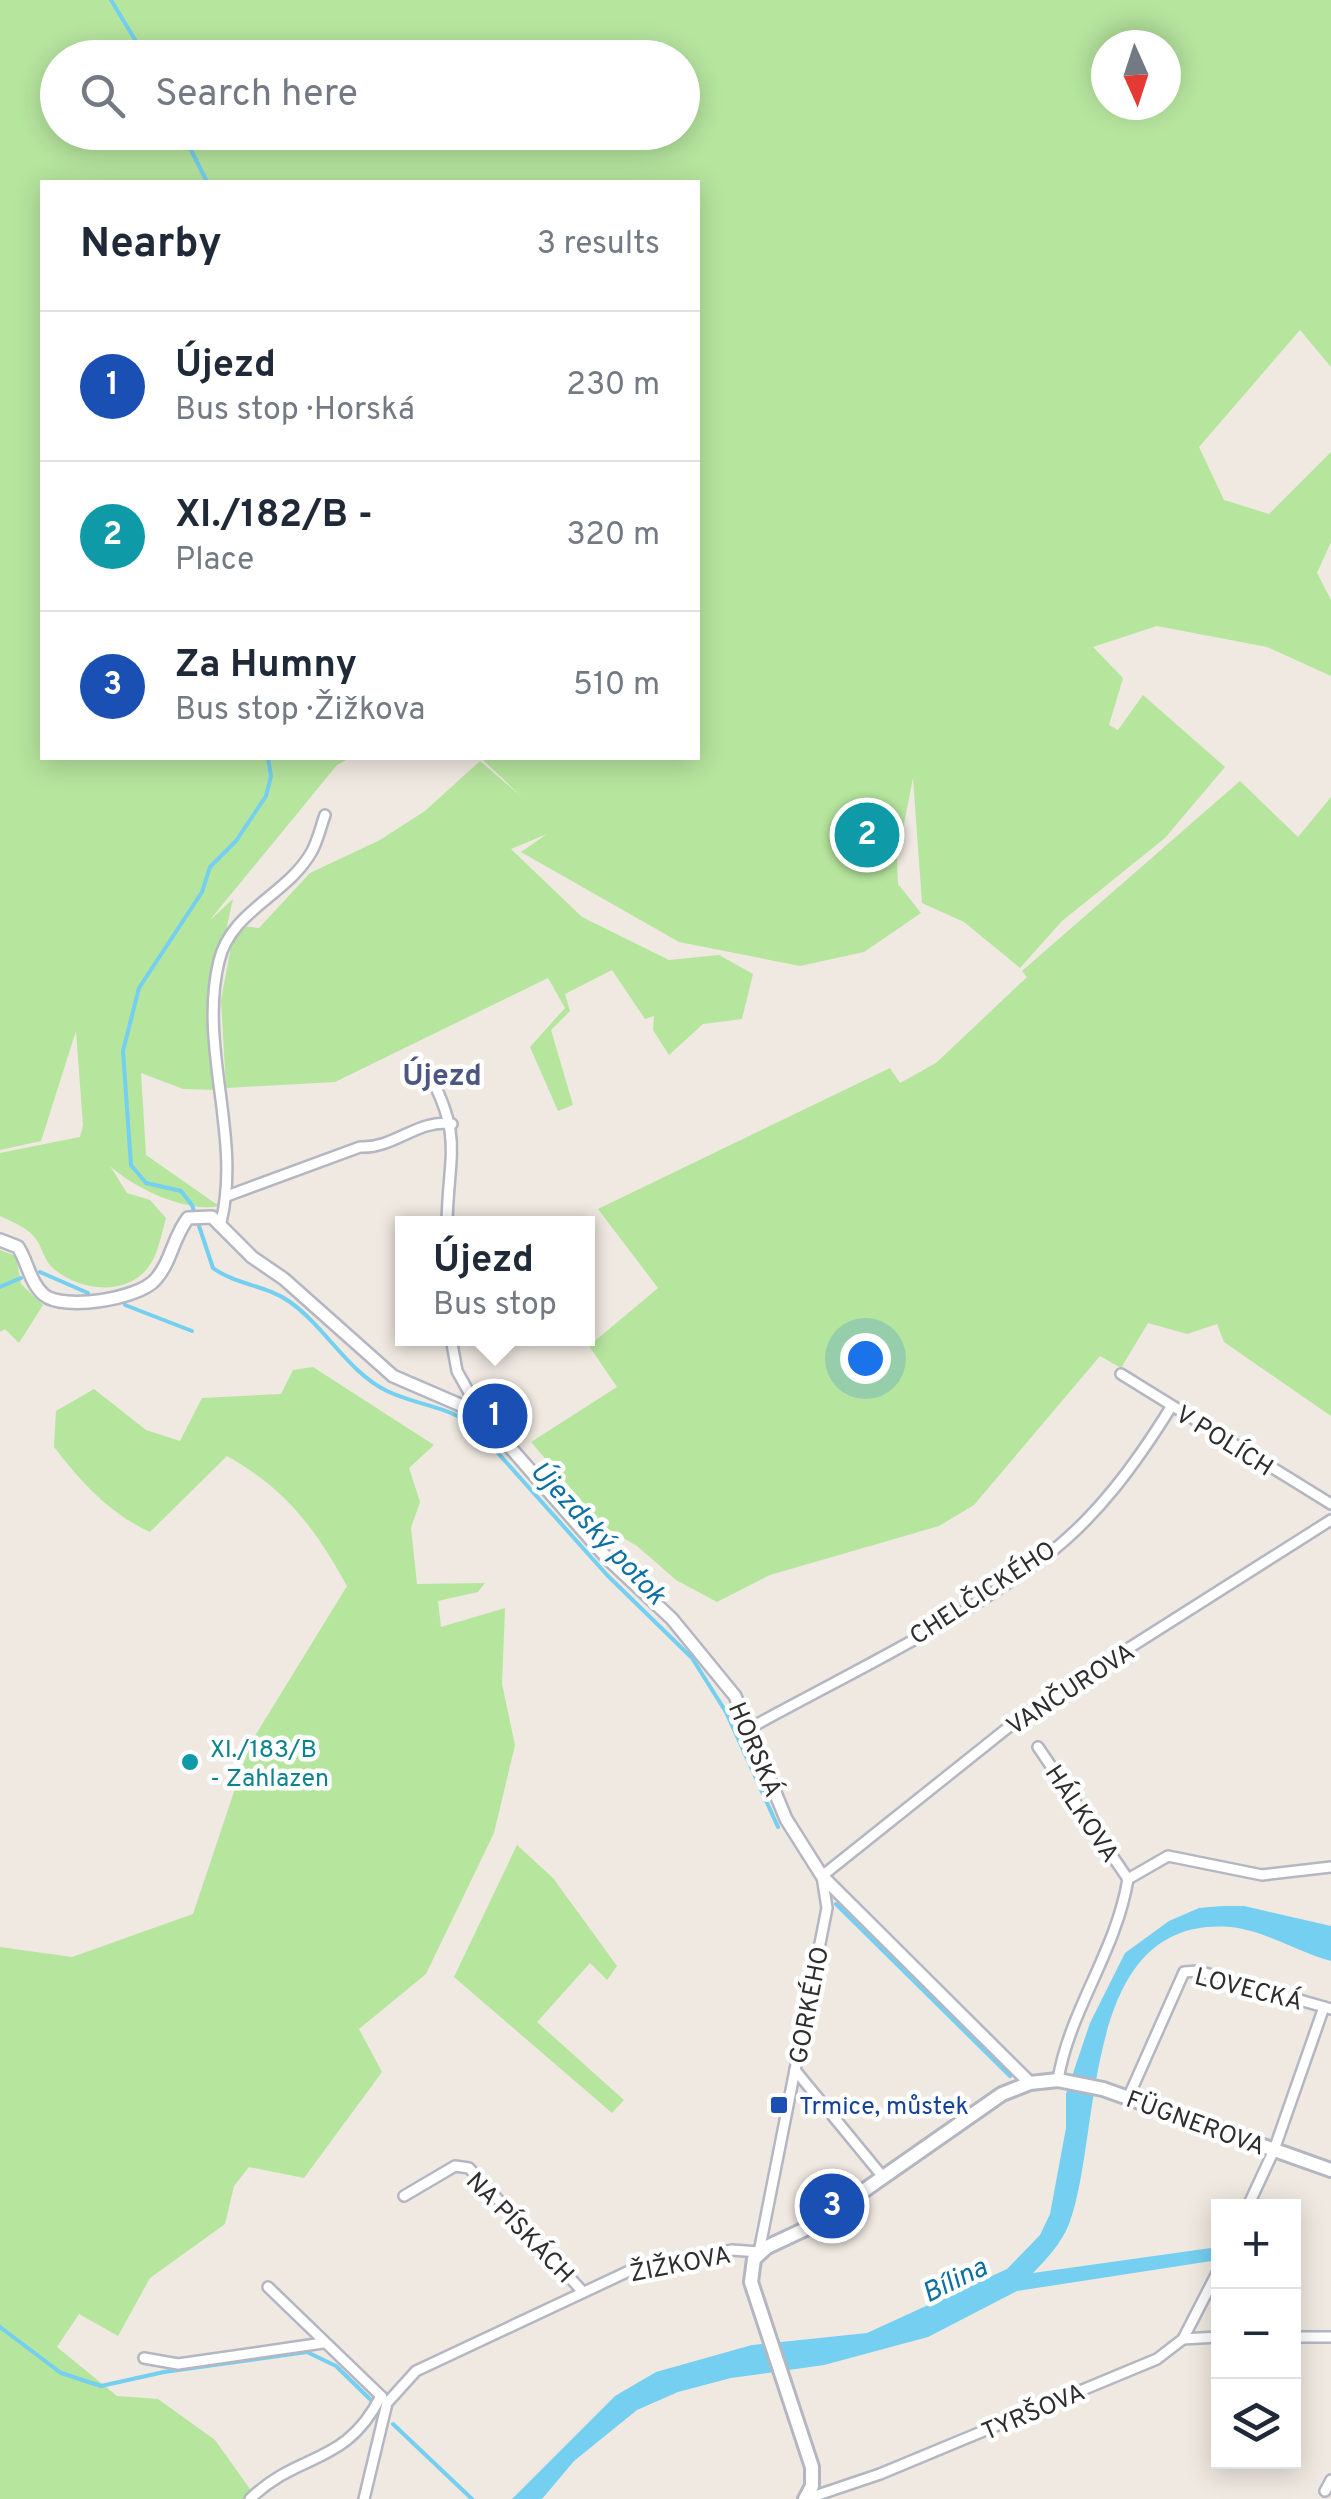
<!DOCTYPE html>
<html lang="en">
<head>
<meta charset="utf-8">
<style>
  body { margin:0; font-family:Overpass,sans-serif; background:#f6f6f7; color:#1f2937 }
  .controls { position:absolute; right:30px; bottom:30px; display:grid; overflow:hidden; border-radius:0px; box-shadow:0 5px 25px #0003 }
  .controls button { width:90px; height:90px; display:grid; place-items:center; padding:0; border:0; border-bottom:2px solid #e0e1e3; background:#fff; color:#1f2937; font:50px sans-serif }
  .compass { position:absolute; left:1091px; top:30px; width:90px; height:90px; border-radius:50%; background:#fff; box-shadow:0 5px 25px #0003; rotate:177deg }
  .you { position:absolute; left:865px; top:1358px; width:35px; height:35px; margin:-25px; border:8px solid #fff; border-radius:50%; background:#1a73e8; box-shadow:0 0 0 15px #1a73e833 }
  .badge { display:grid; place-items:center; width:65px; height:65px; border-radius:50%; background:#4264fb; color:#fff; font-size:32px; font-weight:700 }
  .pin { position:absolute; translate:-50% -50%; border:5px solid #fff; box-shadow:0 2px 10px #0006 }
  .popup { position:absolute; left:395px; top:1216px; width:200px; height:130px; box-sizing:border-box; display:grid; place-content:center; border-radius:0px; background:#fff; filter:drop-shadow(0 2px 8px #0005); font-size:32px; white-space:nowrap; color:#747a83 }
  .popup b { font-size:38px; color:#1f2937 }
  .popup::after { content:''; position:absolute; left:50%; top:100%; margin-left:-20px; border:20px solid transparent; border-top-color:#fff }
  .list { margin:0; padding:0; list-style:none }
  h2 { display:flex; justify-content:space-between; align-items:center; height:130px; margin:0; padding:0 40px; font-size:42px }
  h2 small { font-size:32px; font-weight:400; color:#747a83 }
  .list li { display:grid; grid-template-columns:65px 1fr auto; gap:30px; align-items:center; box-sizing:border-box; height:150px; padding:0 40px; border-top:2px solid #e0e1e3 }
  .list b { display:block; font-size:38px; white-space:nowrap }
  .list p { margin:0; font-size:32px; white-space:nowrap; color:#747a83 }
  .list em { font-size:32px; font-style:normal; color:#747a83 }
  .icon { flex:none; width:55px; height:55px; fill:none; stroke:currentColor; stroke-width:2; stroke-linecap:round; stroke-linejoin:round }
  .map { position:relative; flex:none; width:1331px; height:2499px; overflow:hidden }
  .search { position:absolute; background:#fff; box-shadow:0 5px 25px #0003; left:40px; top:40px; width:660px; height:110px; display:flex; align-items:center; gap:25px; box-sizing:border-box; padding:0 35px; border-radius:55px; color:#747a83; font-size:38px }
  .panel { position:absolute; background:#fff; box-shadow:0 5px 25px #0003; left:40px; top:180px; width:660px; height:580px; border-radius:0px }
  .map>svg:first-child { display:block }
  .green { fill:#b6e59e; fill-rule:evenodd }
  .water { fill:#75cff0 }
  .lines { fill:none; stroke-linecap:round; stroke-linejoin:round }
  .stream { stroke:#75cff0; stroke-width:4 }
  .minor-casing { stroke:#b4b7c1; stroke-width:14 }
  .tertiary-casing { stroke:#b4b7c1; stroke-width:16 }
  .secondary-casing { stroke:#b4b7c1; stroke-width:18 }
  .minor { stroke:#fff; stroke-width:9 }
  .tertiary { stroke:#fff; stroke-width:11 }
  .secondary { stroke:#fff; stroke-width:12 }
  .culture-dot { fill:#0f9aa8; stroke:#fff; stroke-width:4 }
  .transit-dot { fill:#1a4fb4; stroke:#fff; stroke-width:4 }
  .labels { text-anchor:middle; stroke-width:9; stroke-linejoin:round; paint-order:stroke }
  .street-label { font-size:25px; fill:#2e2e2e; stroke:#fff }
  .culture-label { font-size:25px; fill:#0d838f; stroke:#fff; text-anchor:start }
  .transit-label { font-size:25px; fill:#164399; stroke:#fff; text-anchor:start }
  .water-label { font-size:28px; font-style:italic; fill:#0d6fa3; stroke:#fff }
  .quarter-label { font-size:30px; font-weight:bold; fill:#4d5680; stroke:#fff }
</style>
</head>
<body>
<div class="map">
<svg width="1331" height="2499" viewBox="0 0 1331 2499">
  <rect width="100%" height="100%" fill="#efe9e1"/>
  <g class="green">
    <path d="M0 0H1331V367L1300 330 1199 447 1224 500 1269 514 1331 452V542L1317 573 1331 600V676L1267 647 1157 626 1093 647 1123 678 1109 725 1118 730 1143 695 1225 767 1165 838 1062 921 1020 968 964 922 922 903 913 778 897 859 898 884 921 913 864 952 800 966 679 942 521 852 547 834 511 849 582 917 669 960 719 955 753 974 742 1019 703 1024 669 1055 653 1030 654 1016 645 1019 612 970 565 994 570 1011 551 1030 573 1105 558 1111 530 1047 565 1008 548 978 335 1082 226 1088 221 1000 235 925 259 928 310 873 380 840 425 811 480 761 523 798 481 758H698V182H42V758H350L337 765 209 921 233 899 209 1008 218 1090 183 1089 141 1073 146 1155 219 1206C186 1213 134 1188 110 1166L127 1193 150 1200 166 1218C162 1232 159 1250 151 1263 131 1297 81 1292 54 1269 46 1263 43 1251 38 1242 30 1228 14 1223 0 1216V1153L80 1137 83 1125 76 1031 41 1141 0 1150ZM1106 45H1166V105H1106ZM58 58H682V132H58Z"/>
    <polygon points="1240,781 1298,837 1331,797 1331,1416 1224,1342 1217,1324 1187,1334 1148,1323 1121,1368 1100,1356 974,1505 939,1526 770,1575 717,1602 676,1580 637,1546 603,1526 531,1442 617,1387 589,1346 658,1288 598,1209 890,1068 900,1083 936,1063 1027,977 1022,971"/>
    <polygon points="0,1250 16,1256 21,1284 43,1305 19,1343 5,1329 0,1332"/>
    <path d="M313 1367 434 1445 409 1468 420 1502 411 1528 417 1584 485 1583 478 1592 438 1601 441 1627 505 1608 502 1684 515 1745 494 1833 426 1974 359 2029 382 2072 304 2178 249 2167 234 2186 225 2224 150 2278 118 2336 79 2314 57 2347 117 2396 158 2399 215 2440 257 2499H0V1947L72 1957 193 1914 250 1744 347 1586C315 1528 286 1489 227 1456L150 1532C109 1513 81 1482 54 1447L56 1411 94 1389 146 1430 180 1441 202 1398 281 1394 293 1370Z"/>
    <polygon points="517,1845 553,1878 617,1966 607,1980 590,1963 537,2022 624,2100 612,2113 454,1977"/>
  </g>
  <path class="water" d="M1222 1906H1244L1331 1926V1961C1298 1952 1264 1930 1230 1927 1078 1916 1103 2134 1069 2224 1062 2242 1047 2259 1033 2273L1218 2247V2260L1017 2291 928 2337 824 2365 731 2378 678 2392 637 2410 574 2461 542 2499H512L615 2396 656 2372 752 2345 867 2333 1007 2269 1040 2235 1050 2214 1066 2128V2094L1090 2023 1125 1953 1169 1921 1199 1908Z"/>
  <g class="lines">
    <g class="stream">
      <polyline points="111,0 146,58"/>
      <polyline points="182,132 207,182"/>
      <path d="M268 758 271 776 266 796 236 841 210 867 202 892 139 988 123 1051 131 1165 146 1183 181 1191 192 1205 213 1268C236 1285 266 1285 290 1302 325 1327 349 1373 387 1391 416 1405 447 1406 473 1425L607 1575 692 1658 726 1712 778 1827"/>
      <polyline points="40,1272 88,1293"/>
      <polyline points="0,1287 21,1278"/>
      <polyline points="125,1305 192,1331"/>
      <polyline points="836,1904 1010,2076"/>
      <polyline points="0,2327 61,2373 101,2386 164,2372 307,2352 336,2366 374,2403"/>
      <polyline points="393,2424 472,2499"/>
    </g>
    <defs>
      <g id="minor">
        <path d="M428 1072C464 1138 448 1155 447 1224"/>
        <path d="M227 1196 360 1147C394 1149 419 1118 452 1124"/>
        <path d="M221 1222C242 1136 198 1047 219 961 231 910 288 895 312 851 318 840 321 826 325 815"/>
        <polyline points="451,1338 457,1371 481,1414"/>
        <polyline points="1121,1374 1331,1504"/>
        <path d="M750 1728C848 1674 953 1625 1043 1558 1096 1519 1137 1462 1171 1407"/>
        <polyline points="1038,1747 1128,1879"/>
        <polyline points="795,2070 883,2177"/>
        <path d="M1058 2080C1069 2011 1116 1952 1128 1879L1168 1856 1262 1875 1331 1867"/>
        <polyline points="1128,2098 1184,1972 1198,1971 1331,2009"/>
        <polyline points="404,2196 455,2166 469,2168 583,2292"/>
        <polyline points="1248,2206 1274,2150 1324,2007"/>
        <polyline points="268,2287 382,2397"/>
        <polyline points="1294,2337 1331,2337"/>
        <polyline points="1183,2339 1218,2337"/>
        <polyline points="144,2358 178,2364 323,2343"/>
        <polyline points="1325,2491 1331,2480"/>
        <polyline points="809,2498 880,2474 1157,2359 1183,2339 1218,2271"/>
        <path d="M250 2499C299 2451 345 2467 381 2396"/>
        <polyline points="364,2499 387,2403 416,2371 629,2271 732,2250 759,2252 827,1908 822,1876 1025,1714 1331,1520"/>
      </g>
      <path id="tertiary" d="M0 1240 18 1247C28 1263 30 1283 44 1295 64 1311 138 1299 155 1280 171 1263 173 1237 188 1218L212 1217 252 1257 284 1279 393 1376 481 1414 607 1558 672 1619 735 1696 786 1819 822 1876 1030 2083"/>
      <polyline id="secondary" points="805,2499 812,2486 812,2467 751,2282 754,2259 767,2247 816,2224 1002,2094 1030,2083 1058,2080 1103,2089 1331,2170"/>
    </defs>
    <use href="#minor" class="minor-casing"/>
    <use href="#tertiary" class="tertiary-casing"/>
    <use href="#secondary" class="secondary-casing"/>
    <use href="#minor" class="minor"/>
    <use href="#tertiary" class="tertiary"/>
    <use href="#secondary" class="secondary"/>
  </g>
  <circle class="culture-dot" cx="190" cy="1762" r="10"/>
  <rect class="transit-dot" x="769" y="2095" width="20" height="20" rx="5"/>
  <g class="labels">
    <g class="street-label">
      <text transform="translate(1225 1440) rotate(32)" y="9">V POLÍCH</text>
      <text transform="translate(982 1592) rotate(-33)" y="9">CHELČICKÉHO</text>
      <text transform="translate(1070 1688) rotate(-33)" y="9">VANČUROVA</text>
      <text transform="translate(756 1749) rotate(67)" y="9">HORSKÁ</text>
      <text transform="translate(1083 1813) rotate(56)" y="9">HÁLKOVA</text>
      <text transform="translate(1249 1988) rotate(14)" y="9">LOVECKÁ</text>
      <text transform="translate(808 2005) rotate(-79)" y="9">GORKÉHO</text>
      <text transform="translate(1196 2122) rotate(20)" y="9">FÜGNEROVA</text>
      <text transform="translate(521 2227) rotate(46)" y="9">NA PÍSKÁCH</text>
      <text transform="translate(680 2263) rotate(-11)" y="9">ŽIŽKOVA</text>
      <text transform="translate(1033 2411) rotate(-23)" y="9">TYRŠOVA</text>
    </g>
    <g class="culture-label">
      <text x="210" y="1757">XI./183/B<tspan x="210" dy="29">- Zahlazen</tspan></text>
    </g>
    <g class="transit-label">
      <text x="799" y="2114">Trmice, můstek</text>
    </g>
    <g class="water-label">
      <text transform="translate(599 1532) rotate(47)" y="10">Újezdský potok</text>
      <text transform="translate(954 2279) rotate(-26)" y="10">Bílina</text>
    </g>
    <g class="quarter-label">
      <text x="442" y="1085">Újezd</text>
    </g>
  </g>
</svg>
<div class="controls">
<button>+</button>
<button>−</button>
<button><svg class="icon" aria-label="layers" viewBox="0 0 24 24"><path d="M12 4l9 5-9 5-9-5zM3 14l9 5 9-5"/></svg></button>
</div>
<svg class="compass" viewBox="-18 -18 36 36"><path d="M0-13l5 13h-10z" fill="#e53935"/><path d="M0 13l5-13h-10z" fill="#747a83"/></svg>
<div class="you"></div>
<div class="pin badge" style="left:495px;top:1416px;background:#1a4fb4">1</div>
<div class="popup"><b>Újezd</b>Bus stop</div>
<div class="pin badge" style="left:867px;top:835px;background:#0f9aa8">2</div>
<div class="pin badge" style="left:832px;top:2206px;background:#1a4fb4">3</div>
<div class="search"><svg class="icon" aria-label="search" viewBox="0 0 24 24"><circle cx="10" cy="10" r="6"/><path d="M15 15l6 6"/></svg>Search here</div>
<section class="panel">
<h2>Nearby<small>3 results</small></h2>
<ul class="list">
<li><span class="badge" style="background:#1a4fb4">1</span><div><b>Újezd</b><p>Bus stop · Horská</p></div><em>230 m</em></li>
<li><span class="badge" style="background:#0f9aa8">2</span><div><b>XI./182/B -</b><p>Place</p></div><em>320 m</em></li>
<li><span class="badge" style="background:#1a4fb4">3</span><div><b>Za Humny</b><p>Bus stop · Žižkova</p></div><em>510 m</em></li>
</ul>
</section>
</div>
</body>
</html>
